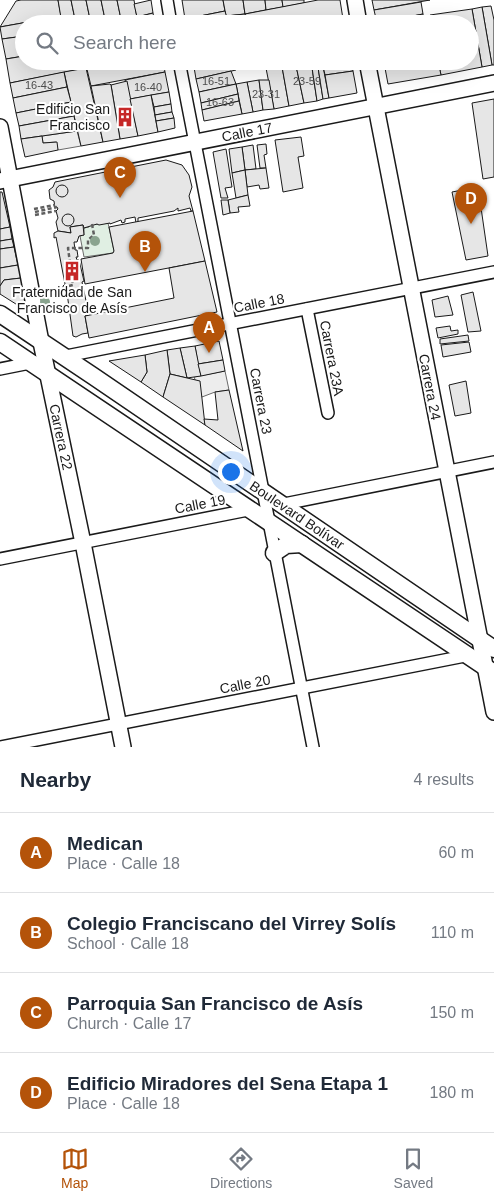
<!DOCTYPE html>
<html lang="en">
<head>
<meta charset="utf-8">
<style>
  body { margin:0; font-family:Helvetica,sans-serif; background:#f2f2f3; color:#1f2937 }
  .you { position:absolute; left:230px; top:471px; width:18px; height:18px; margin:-12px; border:4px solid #fff; border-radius:50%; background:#1a73e8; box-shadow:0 0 0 8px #1a73e833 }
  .badge { display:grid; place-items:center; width:32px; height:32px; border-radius:50%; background:#b45309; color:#fff; font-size:16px; font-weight:700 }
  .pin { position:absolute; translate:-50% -41px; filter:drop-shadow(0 1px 2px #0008) }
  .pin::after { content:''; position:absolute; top:26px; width:18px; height:15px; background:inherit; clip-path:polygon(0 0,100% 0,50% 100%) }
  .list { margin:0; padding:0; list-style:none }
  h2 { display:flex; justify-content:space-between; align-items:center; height:65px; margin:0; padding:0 20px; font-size:21px }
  h2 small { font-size:16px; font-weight:400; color:#747a83 }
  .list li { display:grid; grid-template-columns:32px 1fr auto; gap:15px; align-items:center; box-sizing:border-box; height:80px; padding:0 20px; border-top:1px solid #e0e1e3 }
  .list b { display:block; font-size:19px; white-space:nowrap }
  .list p { margin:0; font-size:16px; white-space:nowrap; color:#747a83 }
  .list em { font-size:16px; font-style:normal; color:#747a83 }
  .icon { flex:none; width:28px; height:28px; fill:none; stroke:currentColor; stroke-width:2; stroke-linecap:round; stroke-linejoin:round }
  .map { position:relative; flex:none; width:494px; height:747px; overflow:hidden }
  .search { position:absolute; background:#fff; box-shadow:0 5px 20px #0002; left:15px; right:15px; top:15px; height:55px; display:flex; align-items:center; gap:12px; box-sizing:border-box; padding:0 18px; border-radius:28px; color:#747a83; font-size:19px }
  .sheet { height:385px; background:#fff }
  nav { display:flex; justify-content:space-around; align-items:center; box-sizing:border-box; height:70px; border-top:1px solid #e0e1e3; background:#fff; font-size:14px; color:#747a83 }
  nav a { display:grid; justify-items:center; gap:2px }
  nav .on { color:#b45309 }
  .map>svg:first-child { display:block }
  .green { fill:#e0efe3; stroke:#6a6a6a }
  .parking { fill:#ededed; stroke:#6a6a6a }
  .building { fill:#e6e6e6; stroke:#1a1a1a }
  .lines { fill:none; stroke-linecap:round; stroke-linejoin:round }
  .minor-casing { stroke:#1a1a1a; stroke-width:14 }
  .tertiary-casing { stroke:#1a1a1a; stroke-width:18 }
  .secondary-casing { stroke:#1a1a1a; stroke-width:19 }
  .path { stroke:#5f5f5f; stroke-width:2.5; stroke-dasharray:4 2.5; stroke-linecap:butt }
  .minor { stroke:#fff; stroke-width:11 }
  .tertiary { stroke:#fff; stroke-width:15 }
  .secondary { stroke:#fff; stroke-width:16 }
  .tree { fill:#8aa48f }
  .labels { text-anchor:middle; stroke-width:4; stroke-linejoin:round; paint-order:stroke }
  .number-label { font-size:11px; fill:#4d4d4d }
  .poi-label { font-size:14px; fill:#1a1a1a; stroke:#fff; text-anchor:end }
  .street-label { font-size:14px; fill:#1a1a1a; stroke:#fff }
</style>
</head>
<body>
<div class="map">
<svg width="494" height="747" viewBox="0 0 494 747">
  <rect width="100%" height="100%" fill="#fff"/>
  <polygon class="green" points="108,223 114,251 113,253 84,257 80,236 84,235 84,228 89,227 90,225"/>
  <g class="parking">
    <polygon points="77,131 81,146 58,150 56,142 43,143 42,136"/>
    <polygon points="225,371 229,390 215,392 202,397 194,377"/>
  </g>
  <g class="building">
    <polygon points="21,0 58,0 61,16 0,27 16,1"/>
    <polygon points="58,0 71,0 76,24 62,24"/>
    <polygon points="71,0 86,0 91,24 76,24"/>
    <polygon points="86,0 101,0 106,24 91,24"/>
    <polygon points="101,0 117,0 122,24 106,24"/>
    <polygon points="117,0 134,0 138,24 122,24"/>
    <polygon points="151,0 153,13 137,17 134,4"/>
    <polygon points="182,0 223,0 225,11 185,19"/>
    <polygon points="223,0 243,0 245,14 226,16"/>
    <polygon points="243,0 265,0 266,10 245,14"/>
    <polygon points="265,0 282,0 283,7 266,10"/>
    <polygon points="282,0 304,0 304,3 283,7"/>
    <polygon points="318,0 340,0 343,19 319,24 247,24 245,14"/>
    <polygon points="372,0 430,0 374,10"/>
    <polygon points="421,2 423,14 377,23 374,10"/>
    <polygon points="491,6 494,20 494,65 492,65 482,7"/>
    <polygon points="482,7 492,65 482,67 472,9"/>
    <polygon points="472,9 482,67 441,75 438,61 470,61 470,24 431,24 430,15"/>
    <polygon points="225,11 228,22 186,24 185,19"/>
    <polygon points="153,13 155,24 138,24 137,17"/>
    <polygon points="245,14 247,24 220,24 228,22 226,16"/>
    <polygon points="423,14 424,24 377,24 377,23"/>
    <polygon points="61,16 62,24 24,24 24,36 2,39 0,27"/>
    <polygon points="343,19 344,24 319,24"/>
    <polygon points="24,36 24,56 6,59 2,39"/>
    <polygon points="24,56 24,61 85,61 86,68 10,83 6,59"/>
    <polygon points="85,61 163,61 165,72 91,86"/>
    <polygon points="193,61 234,61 236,70 196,79"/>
    <polygon points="252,61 273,61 252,66"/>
    <polygon points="273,61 281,61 289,106 274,109 265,63"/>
    <polygon points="281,61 295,61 304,103 289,106"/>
    <polygon points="295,61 311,61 317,101 304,103"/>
    <polygon points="311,61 317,61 323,99 317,101"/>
    <polygon points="317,61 322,61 329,98 323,99"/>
    <polygon points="322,61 351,61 353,71 325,75"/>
    <polygon points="384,61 423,61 385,68"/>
    <polygon points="438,61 441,75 388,84 385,68 423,61"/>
    <polygon points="86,68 103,142 81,146 64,72"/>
    <polygon points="231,71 236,84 199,92 196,79"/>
    <polygon points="353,71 357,93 329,98 325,75"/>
    <polygon points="64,72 67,87 13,98 10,83"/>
    <polygon points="165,72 169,92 130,99 125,80"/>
    <polygon points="259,80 263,110 253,112 247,82"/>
    <polygon points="259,80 269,80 274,109 263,110"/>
    <polygon points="127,81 138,136 120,139 111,85"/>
    <polygon points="247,82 253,112 242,114 236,84"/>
    <polygon points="110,84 111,85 120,139 103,142 91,86"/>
    <polygon points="236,84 238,94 201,103 199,92"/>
    <polygon points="67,87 71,102 16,113 13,98"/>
    <polygon points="169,92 171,104 154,107 151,95"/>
    <polygon points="238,94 239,101 202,110 201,103"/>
    <polygon points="151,95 158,132 138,136 130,99"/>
    <polygon points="494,99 494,177 483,179 472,103"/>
    <polygon points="239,101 242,114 204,121 202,110"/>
    <polygon points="71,102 74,116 19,126 16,113"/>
    <polygon points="171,104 172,112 155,115 154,107"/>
    <polygon points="172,112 174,118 156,121 155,115"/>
    <polygon points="74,116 77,131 21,139 19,126"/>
    <polygon points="174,118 175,128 158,132 156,121"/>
    <polygon points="42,136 43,143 57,142 58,150 25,157 21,139"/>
    <polygon points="301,137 304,156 298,157 303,188 283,192 275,140"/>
    <polygon points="266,144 267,154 264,155 266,168 260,168 257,145"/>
    <polygon points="253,145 256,169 245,170 242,147"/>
    <polygon points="242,147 245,170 232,173 229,149"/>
    <polygon points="226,149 232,187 225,188 228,198 221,198 213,152"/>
    <polygon points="166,160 182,165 189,175 192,187 189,196 193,211 191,211 190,208 178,211 178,208 174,211 138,218 138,222 136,223 135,217 125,219 125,222 122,223 121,220 110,224 110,223 99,225 97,224 84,228 83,225 70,227 71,233 58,231 56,222 58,218 56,211 58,209 57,207 55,208 54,201 50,199 49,190 53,187 55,182"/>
    <polygon points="266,168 269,188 260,189 259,185 247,187 245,170"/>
    <polygon points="245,170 248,195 236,198 232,173"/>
    <circle cx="62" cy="191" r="6"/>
    <polygon points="478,187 488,256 466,260 452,192"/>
    <polygon points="0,192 2,192 10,227 0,229"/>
    <polygon points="248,195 250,206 238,207 239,212 230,213 228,200"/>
    <polygon points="221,200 228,200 230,213 223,215"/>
    <polygon points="193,211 205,261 85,284 81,259 113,253 114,251 109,227"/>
    <circle cx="68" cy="220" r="6"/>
    <polygon points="83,225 84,235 79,236 77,242 74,242 75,250 77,250 78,257 76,257 77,260 79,260 84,281 82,282 89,315 85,316 88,333 82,334 76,337 73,336 67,293 65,291 63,286 65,284 56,237 54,238 54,233 58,231 71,233 70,227"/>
    <polygon points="10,227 12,239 0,241 0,229"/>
    <polygon points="12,239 14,247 0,249 0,241"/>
    <polygon points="14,247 18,265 0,268 0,249"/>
    <polygon points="205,261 217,312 89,338 85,316 174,298 169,268"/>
    <polygon points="18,265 21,278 4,280 0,286 0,268"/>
    <polygon points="21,278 27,311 0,294 0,286 4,280"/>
    <polygon points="473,292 481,331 468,332 461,295"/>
    <polygon points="448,296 453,315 435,317 432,300"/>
    <polygon points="450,326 451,331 458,330 458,334 438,338 436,328"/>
    <polygon points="468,335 469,341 440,344 440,339"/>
    <polygon points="219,341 223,360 198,364 195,346"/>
    <polygon points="469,342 471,352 443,357 441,345"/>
    <polygon points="195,346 201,376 187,378 180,348"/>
    <polygon points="180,348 187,378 170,374 167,350"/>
    <polygon points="167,350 170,374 163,397 141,382 147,372 145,355"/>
    <polygon points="145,355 147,372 141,382 109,361"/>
    <polygon points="223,360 225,371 201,376 198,364"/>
    <polygon points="170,374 200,381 205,425 163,397"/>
    <polygon points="466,381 471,413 455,416 449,385"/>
    <polygon points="229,390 243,451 205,425 204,419 218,420 215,392"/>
  </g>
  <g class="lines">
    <defs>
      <g id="minor">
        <polyline points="167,0 171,24"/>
        <polyline points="179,61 313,747"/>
        <polyline points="307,309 328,413"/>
        <polyline points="61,357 494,272"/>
        <polyline points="0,369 35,362"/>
        <polyline points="279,505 494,462"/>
        <polyline points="0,559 253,509"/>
        <polyline points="1,747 470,655"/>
      </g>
      <g id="tertiary">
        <polyline points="355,0 359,24"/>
        <polyline points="367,61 494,712"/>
        <polyline points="0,127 41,342 83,543 123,747"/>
        <polyline points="0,181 494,83"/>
      </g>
      <g id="secondary">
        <polyline points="0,314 93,376 494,649"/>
        <polyline points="0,342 494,673"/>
        <polyline points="274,553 286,545 302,544"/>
      </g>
    </defs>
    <use href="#minor" class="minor-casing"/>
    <use href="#tertiary" class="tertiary-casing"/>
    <use href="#secondary" class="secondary-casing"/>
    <g class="path">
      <polyline points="34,209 55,205"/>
      <polyline points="35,212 57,207"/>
      <polyline points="35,215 56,211"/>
      <polyline points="50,291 73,285 68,248 88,248 88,240 94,235 92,224"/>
    </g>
    <use href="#minor" class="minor"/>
    <use href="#tertiary" class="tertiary"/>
    <use href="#secondary" class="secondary"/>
  </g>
  <g class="tree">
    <circle cx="95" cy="241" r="5"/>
    <circle cx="45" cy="302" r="5"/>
  </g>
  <defs>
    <symbol id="building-bare" viewBox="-9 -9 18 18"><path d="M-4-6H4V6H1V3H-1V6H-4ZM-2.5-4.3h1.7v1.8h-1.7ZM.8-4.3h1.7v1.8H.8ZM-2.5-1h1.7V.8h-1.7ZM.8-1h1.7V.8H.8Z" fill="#c62828" stroke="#fff" stroke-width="2.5" paint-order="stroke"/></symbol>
  </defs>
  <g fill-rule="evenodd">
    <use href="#building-bare" x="111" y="103" width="28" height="28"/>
    <use href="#building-bare" x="58" y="257" width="28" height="28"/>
  </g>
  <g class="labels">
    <g class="number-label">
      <text x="216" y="85">16-51</text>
      <text x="307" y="85">23-59</text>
      <text x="39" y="89">16-43</text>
      <text x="148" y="91">16-40</text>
      <text x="266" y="98">23-31</text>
      <text x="220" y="106">16-63</text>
    </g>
    <g class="poi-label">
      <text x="110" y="114">Edificio San<tspan x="110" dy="16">Francisco</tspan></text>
      <text x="72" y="297" text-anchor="middle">Fraternidad de San<tspan x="72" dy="16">Francisco de Asís</tspan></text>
    </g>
    <g class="street-label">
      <text transform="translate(247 132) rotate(-11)" y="5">Calle 17</text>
      <text transform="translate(259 303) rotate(-11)" y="5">Calle 18</text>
      <text transform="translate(332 358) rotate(79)" y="5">Carrera 23A</text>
      <text transform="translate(430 387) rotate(79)" y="5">Carrera 24</text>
      <text transform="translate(261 401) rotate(79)" y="5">Carrera 23</text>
      <text transform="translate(61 437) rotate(78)" y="5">Carrera 22</text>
      <text transform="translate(200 504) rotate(-11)" y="5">Calle 19</text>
      <text transform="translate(297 515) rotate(34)" y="5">Boulevard Bolívar</text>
      <text transform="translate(245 684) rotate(-11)" y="5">Calle 20</text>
    </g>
  </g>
</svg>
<div class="you"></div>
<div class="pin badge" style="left:209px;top:353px">A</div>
<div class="pin badge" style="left:145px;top:272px">B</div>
<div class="pin badge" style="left:120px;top:198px">C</div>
<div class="pin badge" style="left:471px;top:224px">D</div>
<div class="search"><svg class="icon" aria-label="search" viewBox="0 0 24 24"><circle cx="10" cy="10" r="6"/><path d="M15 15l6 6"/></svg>Search here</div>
</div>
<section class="sheet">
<h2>Nearby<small>4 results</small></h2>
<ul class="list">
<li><span class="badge">A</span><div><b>Medican</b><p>Place · Calle 18</p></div><em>60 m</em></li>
<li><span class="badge">B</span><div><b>Colegio Franciscano del Virrey Solís</b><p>School · Calle 18</p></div><em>110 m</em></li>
<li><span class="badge">C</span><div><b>Parroquia San Francisco de Asís</b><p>Church · Calle 17</p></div><em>150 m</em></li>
<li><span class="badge">D</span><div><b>Edificio Miradores del Sena Etapa 1</b><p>Place · Calle 18</p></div><em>180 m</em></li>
</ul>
</section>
<nav>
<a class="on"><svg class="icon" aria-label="map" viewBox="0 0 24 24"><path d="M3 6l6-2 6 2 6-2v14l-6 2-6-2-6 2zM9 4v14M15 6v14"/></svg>Map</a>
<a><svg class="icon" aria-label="directions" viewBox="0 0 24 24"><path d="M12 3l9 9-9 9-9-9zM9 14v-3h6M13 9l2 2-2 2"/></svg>Directions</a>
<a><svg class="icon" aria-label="saved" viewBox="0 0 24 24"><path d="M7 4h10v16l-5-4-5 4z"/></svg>Saved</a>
</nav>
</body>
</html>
